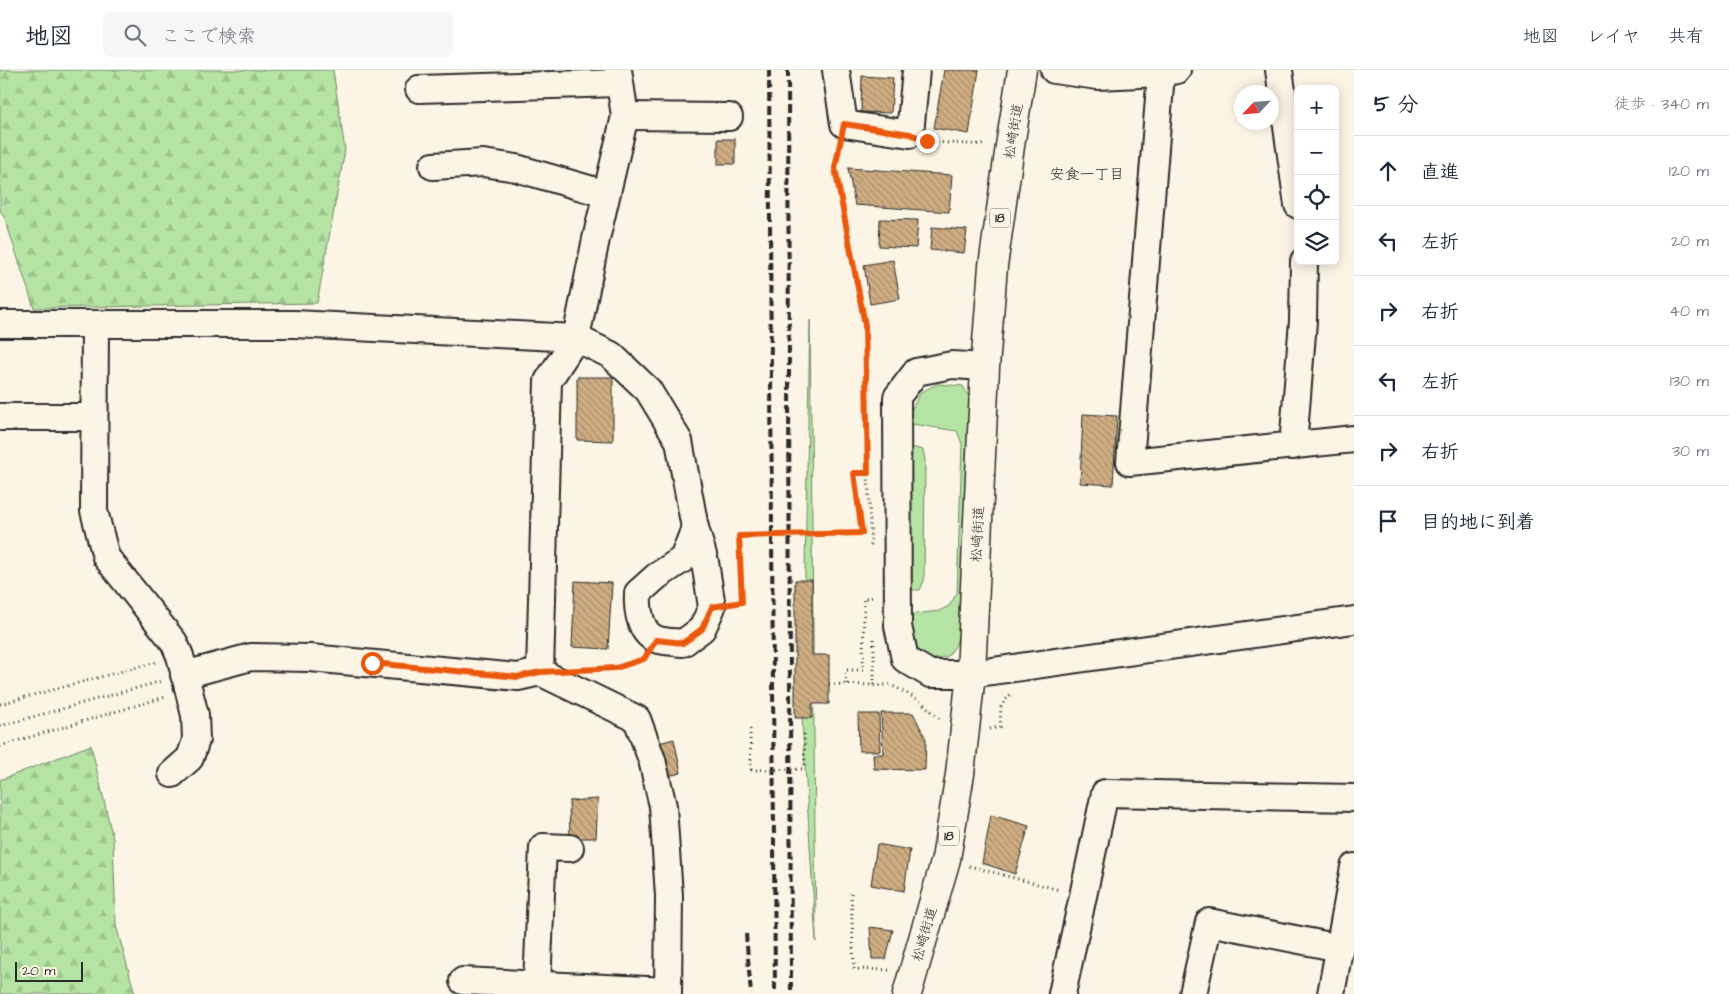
<!DOCTYPE html>
<html lang="ja">
<head>
<meta charset="utf-8">
<style>
  body { margin:0; font-family:"Architects Daughter","Klee One",sans-serif; background:#f6f6f7; color:#1f2937 }
  .controls { position:absolute; right:15px; top:15px; display:grid; overflow:hidden; border-radius:8px; box-shadow:0 2px 12px #0003 }
  .controls button { width:45px; height:45px; display:grid; place-items:center; padding:0; border:0; border-bottom:1px solid #e0e1e3; background:#fff; color:#1f2937; font:25px sans-serif }
  .compass { position:absolute; left:1234px; top:15px; width:45px; height:45px; border-radius:50%; background:#fff; box-shadow:0 2px 12px #0003; rotate:244deg }
  .scale { position:absolute; left:15px; bottom:12px; width:68px; box-sizing:border-box; padding-left:5px; border:2px solid #2b2b2b; border-top:0; font-size:14px; line-height:18px; white-space:nowrap; color:#2b2b2b; -webkit-text-stroke:4px #fcf5e5; paint-order:stroke }
  .stop { position:absolute; width:15px; height:15px; margin:-11px; border:4px solid #ea580c; border-radius:50%; background:#fff }
  .stop.end { background:#ea580c; border-color:#fff; box-shadow:0 1px 5px #0008 }
  .list { margin:0; padding:0; list-style:none }
  h2 { display:flex; justify-content:space-between; align-items:center; height:65px; margin:0; padding:0 20px; font-size:21px }
  h2 small { font-size:16px; font-weight:400; color:#747a83 }
  .list li { display:grid; grid-template-columns:32px 1fr auto; gap:15px; align-items:center; box-sizing:border-box; height:70px; padding:0 20px; border-top:1px solid #e0e1e3 }
  .list b { display:block; font-size:19px; white-space:nowrap }
  .list em { font-size:16px; font-style:normal; color:#747a83 }
  .icon { flex:none; width:28px; height:28px; fill:none; stroke:currentColor; stroke-width:2; stroke-linecap:round; stroke-linejoin:round }
  .map { position:relative; flex:none; width:1354px; height:924px; overflow:hidden }
  header { display:flex; align-items:center; gap:30px; box-sizing:border-box; height:70px; padding:0 25px; background:#fff; border-bottom:1px solid #e0e1e3 }
  header strong { font-size:24px }
  nav { display:flex; gap:28px; margin-inline-start:auto; font-size:18px }
  .search { width:350px; height:45px; background:#f6f6f7; display:flex; align-items:center; gap:12px; box-sizing:border-box; padding:0 18px; border-radius:8px; color:#747a83; font-size:19px }
  main { display:flex }
  aside { flex:1; background:#fff }
  .map>svg:first-child { display:block }
  .green { fill:#b4e3a3; stroke:#708767 }
  .forest { fill:url(#forest-firs); stroke:#708767 }
  .building { fill:url(#building-back-hatch); stroke:#2b2b2b }
  .lines { fill:none; stroke-linecap:round; stroke-linejoin:round }
  .minor-casing { stroke:#2b2b2b; stroke-width:30 }
  .major-casing { stroke:#2b2b2b; stroke-width:31 }
  .path { stroke:#2b2b2b; stroke-width:3; stroke-dasharray:1 4; stroke-linecap:butt }
  .minor { stroke:#fcf5e5; stroke-width:26 }
  .major { stroke:#fcf5e5; stroke-width:28 }
  .rail { stroke:#2b2b2b; stroke-width:4; stroke-dasharray:8 4; stroke-linecap:butt }
  .path-bridge { stroke:#2b2b2b; stroke-width:3; stroke-dasharray:1 4; stroke-linecap:butt }
  .route { stroke:#ea580c; stroke-width:6 }
  .labels { text-anchor:middle; stroke-width:4; stroke-linejoin:round; paint-order:stroke }
  .shield { fill:#fcf5e5; stroke:#6a6863; stroke-width:1 }
  .shield-label { font-size:12px; font-weight:bold; fill:#2b2b2b }
  .street-label { font-size:14px; fill:#2b2b2b; stroke:#fcf5e5 }
  .neighbourhood-label { font-size:15px; fill:#2b2b2b; stroke:#fcf5e5 }
</style>
</head>
<body>
<header>
<strong>地図</strong>
<div class="search"><svg class="icon" aria-label="search" viewBox="0 0 24 24"><circle cx="10" cy="10" r="6"/><path d="M15 15l6 6"/></svg>ここで検索</div>
<nav><a>地図</a><a>レイヤ</a><a>共有</a></nav>
</header>
<main>
<div class="map">
<svg width="1354" height="924" viewBox="0 0 1354 924">
  <defs>
    <pattern id="forest-firs" width="22" height="20" patternUnits="userSpaceOnUse" patternTransform="scale(1.25)"><rect width="22" height="20" fill="#b4e3a3"/><path d="M5 1l3.5 6h-7zM16 11l3.5 6h-7z" fill="#9bc38c"/></pattern>
    <pattern id="building-back-hatch" width="6" height="6" patternUnits="userSpaceOnUse" patternTransform="scale(1.25)"><rect width="6" height="6" fill="#cfad82"/><path d="M-1 5l2 2M0 0l6 6M5-1l2 2" fill="none" stroke="#a88d6b"/></pattern>
  </defs>
  <rect width="100%" height="100%" fill="#fcf5e5"/>
  <filter id="ink" filterUnits="userSpaceOnUse"><feTurbulence type="fractalNoise" baseFrequency=".02" numOctaves="2"/><feDisplacementMap in="SourceGraphic" scale="10" xChannelSelector="R" yChannelSelector="G"/><feConvolveMatrix kernelMatrix="1 2 1 2 8 2 1 2 1" color-interpolation-filters="sRGB"/></filter>
  <g filter="url(#ink)">
    <g class="green">
      <polygon points="810,250 816,872 802,648"/>
      <path d="M937 314 963 316 969 327 962 548 956 575 947 587C943 587 938 589 935 589 915 588 908 561 907 545L939 541 949 536 957 523 962 374 957 361 911 354V340L921 322Z"/>
      <polygon points="911,377 923,380 925,390 924,511 920,520 910,520"/>
    </g>
    <g class="forest">
      <polygon points="0,0 333,0 345,80 317,233 34,238 5,149 0,140"/>
      <polygon points="91,675 113,769 116,855 135,924 0,924 0,710"/>
    </g>
    <g class="building">
      <polygon points="944,0 979,0 969,64 934,58"/>
      <polygon points="862,6 893,8 891,43 861,42"/>
      <rect x="718" y="69" width="17" height="25"/>
      <polygon points="848,98 952,105 949,142 855,135"/>
      <polygon points="880,149 918,150 916,178 879,176"/>
      <polygon points="932,157 967,160 964,183 930,180"/>
      <polygon points="893,190 900,229 870,234 864,195"/>
      <polygon points="577,307 613,307 613,371 577,370"/>
      <polygon points="1083,344 1117,346 1113,415 1080,413"/>
      <polygon points="795,510 812,510 812,585 829,585 829,634 812,634 812,648 795,648"/>
      <polygon points="575,511 612,513 608,579 572,577"/>
      <polygon points="881,643 913,643 926,669 925,700 874,699 873,684 883,684"/>
      <polygon points="858,644 879,644 880,681 859,681"/>
      <polygon points="674,669 681,703 663,707 655,674"/>
      <polygon points="598,729 596,768 570,768 569,731"/>
      <polygon points="991,745 1029,756 1015,804 982,793"/>
      <polygon points="877,774 910,780 904,821 871,815"/>
      <polygon points="870,857 893,860 886,889 872,889"/>
    </g>
    <g class="lines">
      <defs>
        <g id="minor">
          <polyline points="836,0 844,54 910,64 916,0"/>
          <polyline points="1054,0 1098,6 1161,3 1177,0"/>
          <polyline points="1279,0 1298,135"/>
          <polyline points="1161,3 1130,392 1354,369"/>
          <polyline points="419,19 619,13"/>
          <polyline points="625,46 729,47"/>
          <polyline points="433,96 483,93 516,98 606,124"/>
          <polyline points="0,254 294,254 576,268 611,285 648,320 679,371 695,458"/>
          <polyline points="95,254 94,441 106,487 174,572 180,586 195,645 196,670 190,688 172,704"/>
          <polyline points="985,297 952,295 916,302 897,327 898,556 905,589 930,604 971,604 1354,550"/>
          <polyline points="0,347 94,347"/>
          <polyline points="1293,376 1303,251 1304,191"/>
          <path d="M695 458 705 492 712 537 702 559 683 573C675 572 667 572 659 570 640 566 637 539 638 523L657 506 683 489Z"/>
          <polyline points="540,602 548,311 576,268 596,169 625,46 618,0"/>
          <polyline points="184,605 251,587 310,588 518,607 540,602 637,649 652,690 663,736 669,826 668,924"/>
          <polyline points="463,911 668,921"/>
          <polyline points="537,915 543,777 570,778"/>
          <polyline points="1062,924 1105,723 1354,728"/>
          <polyline points="1193,924 1209,852 1340,878"/>
          <polyline points="1331,924 1354,797"/>
        </g>
        <polyline id="major" points="907,924 946,789 960,704 971,604 985,297 993,196 1010,76 1022,0"/>
      </defs>
      <use href="#minor" class="minor-casing"/>
      <use href="#major" class="major-casing"/>
      <g class="path">
        <polyline points="932,72 986,75"/>
        <polyline points="839,77 835,98 865,255 868,403"/>
        <polyline points="862,463 855,403 868,403 871,478"/>
        <polyline points="735,533 742,532 739,466"/>
        <polyline points="592,600 616,598 644,589"/>
        <polyline points="829,614 874,615 874,567"/>
        <polyline points="847,614 846,600 863,600 864,528 873,527"/>
        <polyline points="874,615 891,615 919,630 942,651"/>
        <polyline points="0,634 156,592"/>
        <polyline points="0,656 162,611"/>
        <polyline points="750,659 751,700"/>
        <polyline points="990,659 1000,657 1001,635 1011,624"/>
        <polyline points="804,664 805,699"/>
        <polyline points="0,676 165,627"/>
        <polyline points="969,796 1060,820"/>
        <polyline points="851,823 854,899 889,900"/>
      </g>
      <use href="#minor" class="minor"/>
      <use href="#major" class="major"/>
      <g class="rail">
        <polyline points="769,0 775,924"/>
        <polyline points="788,0 791,924"/>
        <polyline points="746,864 751,924"/>
      </g>
      <g class="path-bridge">
        <polyline points="739,466 862,463"/>
        <polyline points="751,700 805,699"/>
      </g>
    </g>
  </g>
  <g class="lines" filter="url(#ink)">
    <polyline class="route" points="372,593 518,607 540,602 616,598 644,589 656,570 683,573 702,559 712,537 742,532 739,466 862,463 854,403 868,403 865,255 835,98 844,54 910,64 927,71"/>
  </g>
  <g class="labels">
    <g class="shield">
      <rect x="990" y="138.5" width="20" height="19" rx="4"/>
      <rect x="939" y="756.5" width="20" height="19" rx="4"/>
    </g>
    <g class="shield-label">
      <text x="1000" y="152">18</text>
      <text x="949" y="770">18</text>
    </g>
    <g class="street-label">
      <text transform="translate(1013 61) rotate(-81)" y="5">松崎街道</text>
      <text transform="translate(977 464) rotate(-87)" y="5">松崎街道</text>
      <text transform="translate(924 864) rotate(-74)" y="5">松崎街道</text>
    </g>
    <g class="neighbourhood-label">
      <text x="1087" y="109">安食一丁目</text>
    </g>
  </g>
</svg>
<div class="controls">
<button>+</button>
<button>−</button>
<button><svg class="icon" aria-label="locate" viewBox="0 0 24 24"><circle cx="12" cy="12" r="6"/><path d="M12 2v4M12 18v4M2 12h4M18 12h4"/></svg></button>
<button><svg class="icon" aria-label="layers" viewBox="0 0 24 24"><path d="M12 4l9 5-9 5-9-5zM3 14l9 5 9-5"/></svg></button>
</div>
<svg class="compass" viewBox="-18 -18 36 36"><path d="M0-13l5 13h-10z" fill="#e53935"/><path d="M0 13l5-13h-10z" fill="#747a83"/></svg>
<div class="scale">20 m</div>
<div class="stop" style="left:372px;top:593px"></div>
<div class="stop end" style="left:927px;top:71px"></div>
</div>
<aside>
<h2>5 分<small>徒歩 · 340 m</small></h2>
<ul class="list">
<li><svg class="icon" aria-label="ahead" viewBox="0 0 24 24"><path d="M12 20V5M6 11l6-6 6 6"/></svg><div><b>直進</b></div><em>120 m</em></li>
<li><svg class="icon" aria-label="left" viewBox="0 0 24 24"><path d="M17 20v-9H6M10 6l-5 5 5 5"/></svg><div><b>左折</b></div><em>20 m</em></li>
<li><svg class="icon" aria-label="right" viewBox="0 0 24 24"><path d="M7 20v-9h11M14 6l5 5-5 5"/></svg><div><b>右折</b></div><em>40 m</em></li>
<li><svg class="icon" aria-label="left" viewBox="0 0 24 24"><path d="M17 20v-9H6M10 6l-5 5 5 5"/></svg><div><b>左折</b></div><em>130 m</em></li>
<li><svg class="icon" aria-label="right" viewBox="0 0 24 24"><path d="M7 20v-9h11M14 6l5 5-5 5"/></svg><div><b>右折</b></div><em>30 m</em></li>
<li><svg class="icon" aria-label="arrive" viewBox="0 0 24 24"><path d="M6 21V4h12l-3 4 3 4H6"/></svg><div><b>目的地に到着</b></div></li>
</ul>
</aside>
</main>
</body>
</html>
